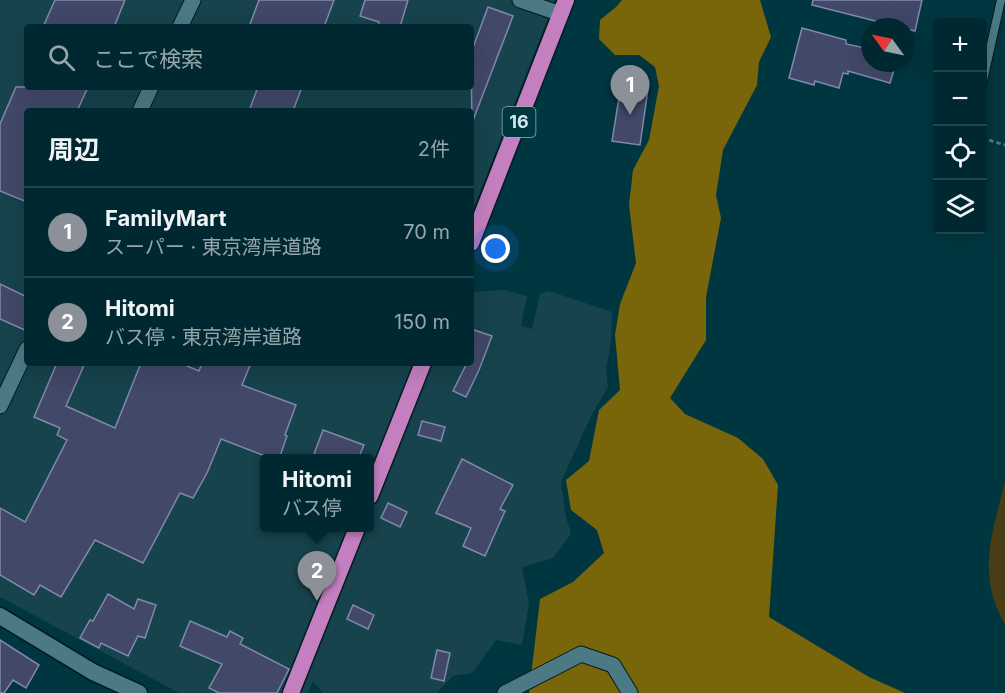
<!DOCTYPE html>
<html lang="ja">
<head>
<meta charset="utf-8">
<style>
  body { margin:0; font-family:Inter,"Noto Sans JP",sans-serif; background:#0e343c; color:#f1f3f6 }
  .controls { position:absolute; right:18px; top:18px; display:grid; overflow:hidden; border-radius:6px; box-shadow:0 6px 24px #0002 }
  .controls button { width:54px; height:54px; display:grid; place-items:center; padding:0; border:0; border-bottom:2px solid #22444c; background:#002830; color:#f1f3f6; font:30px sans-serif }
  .compass { position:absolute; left:861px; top:18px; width:54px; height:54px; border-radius:50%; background:#002830; box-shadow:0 6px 24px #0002; rotate:303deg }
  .you { position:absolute; left:496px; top:249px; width:21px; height:21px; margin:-15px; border:4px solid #fff; border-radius:50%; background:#1a73e8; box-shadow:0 0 0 9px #1a73e833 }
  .badge { display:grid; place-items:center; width:39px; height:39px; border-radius:50%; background:#8c9099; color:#fff; font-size:20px; font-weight:700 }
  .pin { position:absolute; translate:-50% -50px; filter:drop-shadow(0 2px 3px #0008) }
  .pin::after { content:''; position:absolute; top:32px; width:21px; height:18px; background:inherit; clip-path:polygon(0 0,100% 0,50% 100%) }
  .popup { position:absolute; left:260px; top:454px; width:114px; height:78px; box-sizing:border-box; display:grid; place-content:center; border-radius:6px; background:#002830; filter:drop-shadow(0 2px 4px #0005); font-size:20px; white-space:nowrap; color:#95a6ab }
  .popup b { font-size:22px; color:#f1f3f6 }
  .popup::after { content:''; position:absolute; left:50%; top:100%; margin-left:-12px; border:12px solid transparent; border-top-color:#002830 }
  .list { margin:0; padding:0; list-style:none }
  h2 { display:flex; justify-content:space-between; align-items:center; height:78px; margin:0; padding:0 24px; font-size:26px }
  h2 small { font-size:20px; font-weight:400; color:#95a6ab }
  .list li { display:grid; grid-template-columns:39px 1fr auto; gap:18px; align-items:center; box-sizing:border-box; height:90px; padding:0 24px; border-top:2px solid #22444c }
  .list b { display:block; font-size:22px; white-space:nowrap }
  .list p { margin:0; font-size:20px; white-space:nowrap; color:#95a6ab }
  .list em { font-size:20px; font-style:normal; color:#95a6ab }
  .icon { flex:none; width:33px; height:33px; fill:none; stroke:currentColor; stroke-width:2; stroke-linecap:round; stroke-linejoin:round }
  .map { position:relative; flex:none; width:1005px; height:693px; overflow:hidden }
  .search { position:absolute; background:#002830; box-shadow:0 6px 24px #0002; left:24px; top:24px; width:450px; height:66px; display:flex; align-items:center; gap:15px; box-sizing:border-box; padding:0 21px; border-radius:6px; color:#95a6ab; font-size:22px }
  .panel { position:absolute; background:#002830; box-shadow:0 6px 24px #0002; left:24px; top:108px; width:450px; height:258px; border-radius:6px }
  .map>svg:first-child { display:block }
  .built { fill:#16434c; fill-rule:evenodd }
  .green { fill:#483d14 }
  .forest { fill:#79650a }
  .building { fill:#414868; stroke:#8088ac; stroke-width:1.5 }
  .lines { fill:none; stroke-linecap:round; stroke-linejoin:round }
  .service-casing { stroke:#031b21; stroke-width:10 }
  .minor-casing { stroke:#031b21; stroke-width:17 }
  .tertiary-casing { stroke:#031b21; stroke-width:19 }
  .trunk-casing { stroke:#031b21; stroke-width:19 }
  .path { stroke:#4c777f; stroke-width:3; stroke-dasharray:4.5 3; stroke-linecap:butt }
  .service { stroke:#4b7a85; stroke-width:8 }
  .minor { stroke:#4b7a85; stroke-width:15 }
  .tertiary { stroke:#4b7a85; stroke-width:16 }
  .trunk { stroke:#c47fc1; stroke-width:16 }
  .labels { text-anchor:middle; stroke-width:4.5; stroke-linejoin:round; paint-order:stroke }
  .shield { fill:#003640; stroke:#92b3ba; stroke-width:1.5 }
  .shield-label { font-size:18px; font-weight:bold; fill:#d0e8ee }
</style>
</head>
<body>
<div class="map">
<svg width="1005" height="693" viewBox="0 0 1005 693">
  <rect width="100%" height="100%" fill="#003640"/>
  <path class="built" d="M0 0H555L471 215V111H27V363H471V292L504 290 527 296 521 326 532 329 540 294 549 291 612 312 611 342 606 370 608 387 591 416 561 482 566 517 571 534 553 558 522 567 529 603 522 645 496 640 472 673 453 676 437 693H323L313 681 308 693H179L0 597ZM27 27H471V87H27ZM264 458H370V528H264Z"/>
  <path class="green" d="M1005 481V625C976 573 992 535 1005 481Z"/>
  <polygon class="forest" points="622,0 760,0 771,37 759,62 757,85 723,150 716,195 721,218 706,297 706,340 670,398 685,414 738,438 763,459 778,485 769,617 869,677 905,693 529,693 540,599 573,582 604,553 597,530 571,510 566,480 589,461 599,410 620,390 615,335 620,304 636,263 629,205 633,170 649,140 659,86 655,67 639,55 615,55 599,39 600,20 616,7"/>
  <g class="building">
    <polygon points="55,0 125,0 114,27 43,27"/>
    <polygon points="259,0 334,0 324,27 249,27"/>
    <polygon points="365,0 408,0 400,27 378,27 379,22 360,16"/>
    <polygon points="813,0 922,0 915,31 812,5"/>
    <polygon points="488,7 513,16 472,123 471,53"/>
    <polygon points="802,28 846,40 846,44 870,49 870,63 896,63 890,83 848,71 848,74 843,73 839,88 815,81 814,85 789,78"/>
    <polygon points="621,85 648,89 640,145 612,141"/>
    <polygon points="16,87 88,87 77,111 27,111 27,202 0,191 0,124"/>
    <polygon points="258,87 302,87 293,111 249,111"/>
    <polygon points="0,284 27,297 27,331 0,319"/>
    <polygon points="471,329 492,336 479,370 466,397 453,391 467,363 471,363"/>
    <polygon points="57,363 85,363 66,406 115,428 141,363 180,363 199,371 202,363 251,363 242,385 296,405 285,435 287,436 279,459 273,459 221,439 207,473 193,498 180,493 143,563 95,540 61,597 40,585 34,595 0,575 0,508 25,522 67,440 57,435 60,428 34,417"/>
    <polygon points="422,421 445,427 441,441 418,435"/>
    <polygon points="323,430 364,445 358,459 326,459 314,454"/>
    <polygon points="462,459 513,485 500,509 505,511 485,556 463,546 471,528 436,513"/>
    <polygon points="388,503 407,512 400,527 381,518"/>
    <polygon points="108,594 134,609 138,599 156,605 145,638 138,636 128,656 101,643 99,648 80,638 90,620 93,621"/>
    <polygon points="353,605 374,615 368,629 347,619"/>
    <polygon points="190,621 227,637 230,631 243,638 240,644 289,669 277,693 219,693 209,688 222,664 180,646"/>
    <polygon points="0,640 39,665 26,688 13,680 4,693 0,693"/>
    <polygon points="437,650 450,653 444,681 431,678"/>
  </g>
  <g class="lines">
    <defs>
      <polyline id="service" points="982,85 1001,0"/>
      <g id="minor">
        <polyline points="520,0 561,14"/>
        <polyline points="180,27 193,0"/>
        <polyline points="140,111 151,87"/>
        <polyline points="0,406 27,349"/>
        <polyline points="505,693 581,654 613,665 630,693"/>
      </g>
      <polyline id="tertiary" points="0,616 93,672 139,693"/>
      <g id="trunk">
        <polyline points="471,243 566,0"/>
        <polyline points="370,496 423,363"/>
        <polyline points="291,693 357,528"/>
      </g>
    </defs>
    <use href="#service" class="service-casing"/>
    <use href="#minor" class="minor-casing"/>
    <use href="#tertiary" class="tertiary-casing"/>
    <use href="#trunk" class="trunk-casing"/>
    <polyline class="path" points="982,138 1005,145"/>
    <use href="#service" class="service"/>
    <use href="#minor" class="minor"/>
    <use href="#tertiary" class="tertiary"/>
    <use href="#trunk" class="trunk"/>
  </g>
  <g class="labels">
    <rect class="shield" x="502.5" y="107" width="33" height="30" rx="4.5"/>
    <g class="shield-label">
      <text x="519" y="128">16</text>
    </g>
  </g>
</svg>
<div class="controls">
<button>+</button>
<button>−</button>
<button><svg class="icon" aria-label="locate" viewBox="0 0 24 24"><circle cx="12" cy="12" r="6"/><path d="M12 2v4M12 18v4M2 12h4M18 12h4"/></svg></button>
<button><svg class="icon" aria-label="layers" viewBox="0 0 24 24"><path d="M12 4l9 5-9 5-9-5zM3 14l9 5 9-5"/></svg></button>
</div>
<svg class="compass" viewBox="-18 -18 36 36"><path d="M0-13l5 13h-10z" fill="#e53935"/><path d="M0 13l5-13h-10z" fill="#95a6ab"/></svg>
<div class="you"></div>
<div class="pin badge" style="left:630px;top:115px">1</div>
<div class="pin badge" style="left:317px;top:601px">2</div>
<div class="popup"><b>Hitomi</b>バス停</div>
<div class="search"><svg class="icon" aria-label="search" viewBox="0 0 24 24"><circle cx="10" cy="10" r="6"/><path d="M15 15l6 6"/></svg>ここで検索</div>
<section class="panel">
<h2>周辺<small>2件</small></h2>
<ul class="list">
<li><span class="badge">1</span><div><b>FamilyMart</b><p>スーパー · 東京湾岸道路</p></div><em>70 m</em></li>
<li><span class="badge">2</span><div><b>Hitomi</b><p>バス停 · 東京湾岸道路</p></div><em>150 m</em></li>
</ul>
</section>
</div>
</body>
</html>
